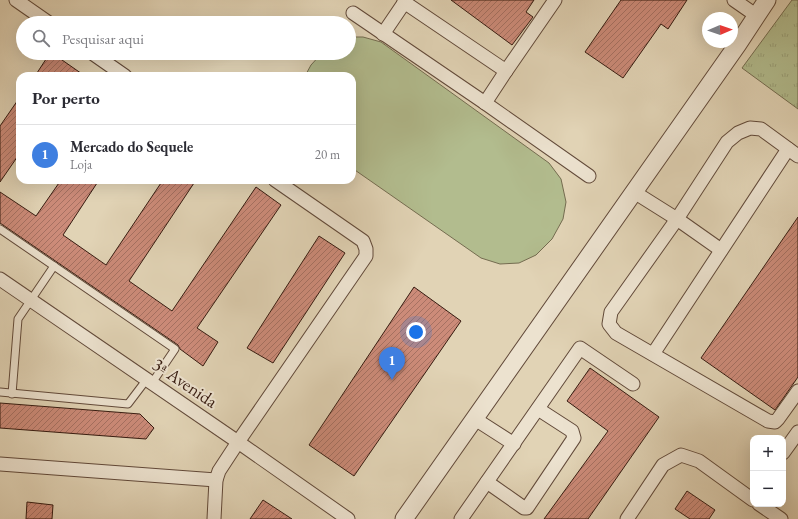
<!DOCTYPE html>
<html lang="pt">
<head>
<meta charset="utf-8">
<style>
  body { margin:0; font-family:"EB Garamond",serif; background:#f2f2f3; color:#2b2b33 }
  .controls { position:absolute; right:12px; bottom:12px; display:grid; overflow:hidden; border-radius:8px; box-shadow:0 4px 16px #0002 }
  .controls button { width:36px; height:36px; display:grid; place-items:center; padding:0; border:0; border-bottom:1px solid #e1e1e2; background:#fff; color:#2b2b33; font:20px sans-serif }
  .compass { position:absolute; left:702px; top:12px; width:36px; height:36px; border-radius:50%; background:#fff; box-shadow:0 4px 16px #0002; rotate:88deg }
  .you { position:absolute; left:416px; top:332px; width:14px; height:14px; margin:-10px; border:3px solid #fff; border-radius:50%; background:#1a73e8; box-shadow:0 0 0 6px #1a73e833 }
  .badge { display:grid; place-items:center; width:26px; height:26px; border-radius:50%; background:#8f2418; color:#fff; font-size:13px; font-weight:700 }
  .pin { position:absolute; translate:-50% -33px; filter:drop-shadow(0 1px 2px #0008) }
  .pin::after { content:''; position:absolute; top:21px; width:14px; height:12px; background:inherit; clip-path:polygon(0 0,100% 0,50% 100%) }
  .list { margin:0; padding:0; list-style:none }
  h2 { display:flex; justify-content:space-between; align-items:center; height:52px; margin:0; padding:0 16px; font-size:17px }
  h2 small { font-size:13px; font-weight:400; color:#7c7c81 }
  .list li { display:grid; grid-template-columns:26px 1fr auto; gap:12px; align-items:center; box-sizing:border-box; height:60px; padding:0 16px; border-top:1px solid #e1e1e2 }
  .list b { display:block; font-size:15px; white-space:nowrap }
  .list p { margin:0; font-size:13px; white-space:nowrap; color:#7c7c81 }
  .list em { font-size:13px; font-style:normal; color:#7c7c81 }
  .icon { flex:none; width:22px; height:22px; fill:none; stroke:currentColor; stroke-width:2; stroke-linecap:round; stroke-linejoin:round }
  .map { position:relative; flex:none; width:798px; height:519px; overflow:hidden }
  .search { position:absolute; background:#fff; box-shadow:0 4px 16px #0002; left:16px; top:16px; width:340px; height:44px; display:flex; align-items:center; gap:10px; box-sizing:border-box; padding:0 14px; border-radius:22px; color:#7c7c81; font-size:15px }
  .panel { position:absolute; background:#fff; box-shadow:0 4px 16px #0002; left:16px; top:72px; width:340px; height:112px; border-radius:12px }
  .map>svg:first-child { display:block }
  .grass { fill:url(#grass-tufts); stroke:#746c50 }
  .pitch { fill:#b2bc8e; stroke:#746c50 }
  .building { fill:url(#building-hatch); stroke:#371c11 }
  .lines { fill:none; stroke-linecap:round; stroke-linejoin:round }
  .service-casing { stroke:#624a3a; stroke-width:9 }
  .minor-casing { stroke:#624a3a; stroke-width:15 }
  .tertiary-casing { stroke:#624a3a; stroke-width:19 }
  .service { stroke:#ece2cf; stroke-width:7 }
  .minor { stroke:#ece2cf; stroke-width:13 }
  .tertiary { stroke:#ece2cf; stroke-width:17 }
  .labels { text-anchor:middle; stroke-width:4; stroke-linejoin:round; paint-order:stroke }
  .street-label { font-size:18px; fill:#371c11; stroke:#ece2cf }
</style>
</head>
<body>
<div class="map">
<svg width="798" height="519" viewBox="0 0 798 519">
  <defs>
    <pattern id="grass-tufts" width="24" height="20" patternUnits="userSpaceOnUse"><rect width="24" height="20" fill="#b2bc8e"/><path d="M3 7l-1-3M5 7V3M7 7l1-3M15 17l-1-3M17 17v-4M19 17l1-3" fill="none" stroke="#9aa179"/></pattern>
    <pattern id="building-hatch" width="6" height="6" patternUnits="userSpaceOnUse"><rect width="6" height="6" fill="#cc8b79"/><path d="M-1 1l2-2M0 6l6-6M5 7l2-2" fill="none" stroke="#a67162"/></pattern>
  </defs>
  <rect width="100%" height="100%" fill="#e1d3b5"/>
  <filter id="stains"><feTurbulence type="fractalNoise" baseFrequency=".005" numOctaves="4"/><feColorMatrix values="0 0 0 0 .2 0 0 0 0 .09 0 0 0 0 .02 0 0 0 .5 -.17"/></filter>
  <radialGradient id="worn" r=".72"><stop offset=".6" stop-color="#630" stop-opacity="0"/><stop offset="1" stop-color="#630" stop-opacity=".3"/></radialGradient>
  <polygon class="grass" points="792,0 798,0 798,109 742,68"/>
  <polygon class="pitch" points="349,37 363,37 381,42 549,163 561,179 566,202 563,219 552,239 536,255 519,263 500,264 481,258 352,168 352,76 305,76 311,65 322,53 349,53"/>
  <g class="building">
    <polygon points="451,0 534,0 526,12 533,17 512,45"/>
    <polygon points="621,0 687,0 668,29 661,24 623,78 585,52"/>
    <polygon points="50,53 52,53 85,76 35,76"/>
    <polygon points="20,97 20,153 0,182 0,126"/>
    <polygon points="61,180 99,180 63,235 106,265 163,180 196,180 129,281 172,311 256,187 281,205 197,328 218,342 203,366 180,349 178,345 0,223 0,192 36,216"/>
    <polygon points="798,217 798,377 775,410 701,358"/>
    <polygon points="319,236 345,253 273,363 247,348"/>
    <polygon points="414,287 461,321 354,476 309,445"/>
    <polygon points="590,368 659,417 588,519 544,519 608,431 567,401"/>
    <polygon points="0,403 140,414 154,428 146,439 0,428"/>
    <polygon points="687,491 715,510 709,519 690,519 675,509"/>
    <polygon points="263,500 292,519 250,519"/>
    <polygon points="27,502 53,505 52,519 26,519"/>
  </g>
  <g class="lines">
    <defs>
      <g id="service">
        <polyline points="0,229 175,349 152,383"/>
        <polyline points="0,392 128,404 147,379"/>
        <polyline points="12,394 18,319 54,266"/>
      </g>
      <g id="minor">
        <polyline points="16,0 49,23"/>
        <polyline points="734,0 757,16"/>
        <polyline points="404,2 506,71"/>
        <polyline points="353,13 485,103 589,176"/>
        <polyline points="383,34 406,0"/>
        <polyline points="92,53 125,76"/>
        <polyline points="485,103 506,71 555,0"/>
        <polyline points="798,156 761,129 750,128 738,133 727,142 677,219 611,312 609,324 616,333 768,421 775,422 778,419 798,391"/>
        <polyline points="634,192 677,219 721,250"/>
        <polyline points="0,279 238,442 348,519"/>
        <polyline points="653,354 788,149"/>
        <polyline points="475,419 514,444"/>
        <polyline points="783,453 798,432"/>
        <polyline points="0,464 216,480"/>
        <polyline points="487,482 524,508 527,508 574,438 572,431 538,409"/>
        <polyline points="759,504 781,519"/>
        <polyline points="214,519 216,480 219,471 238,442 366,256 366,249 363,241 275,180"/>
        <polyline points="461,519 580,348 633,384"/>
        <polyline points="627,519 663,465 681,455 699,461 753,500"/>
      </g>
      <polyline id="tertiary" points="404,519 738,44 767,0"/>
    </defs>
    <use href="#service" class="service-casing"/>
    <use href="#minor" class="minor-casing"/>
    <use href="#tertiary" class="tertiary-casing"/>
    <use href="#service" class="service"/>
    <use href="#minor" class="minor"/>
    <use href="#tertiary" class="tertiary"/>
  </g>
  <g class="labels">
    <g class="street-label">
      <text transform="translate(185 383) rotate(34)" y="6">3ª Avenida</text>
    </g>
  </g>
  <rect width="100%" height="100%" filter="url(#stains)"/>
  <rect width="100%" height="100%" fill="url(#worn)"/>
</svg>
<div class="controls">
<button>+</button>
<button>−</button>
</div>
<svg class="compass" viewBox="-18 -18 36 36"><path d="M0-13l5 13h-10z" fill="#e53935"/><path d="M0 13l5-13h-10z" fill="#7c7c81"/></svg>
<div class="you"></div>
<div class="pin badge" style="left:392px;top:380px;background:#3f7fe0">1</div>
<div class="search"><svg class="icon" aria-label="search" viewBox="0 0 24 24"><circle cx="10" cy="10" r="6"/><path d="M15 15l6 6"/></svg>Pesquisar aqui</div>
<section class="panel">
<h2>Por perto<small></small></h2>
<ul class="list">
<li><span class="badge" style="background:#3f7fe0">1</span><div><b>Mercado do Sequele</b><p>Loja</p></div><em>20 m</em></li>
</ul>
</section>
</div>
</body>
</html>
